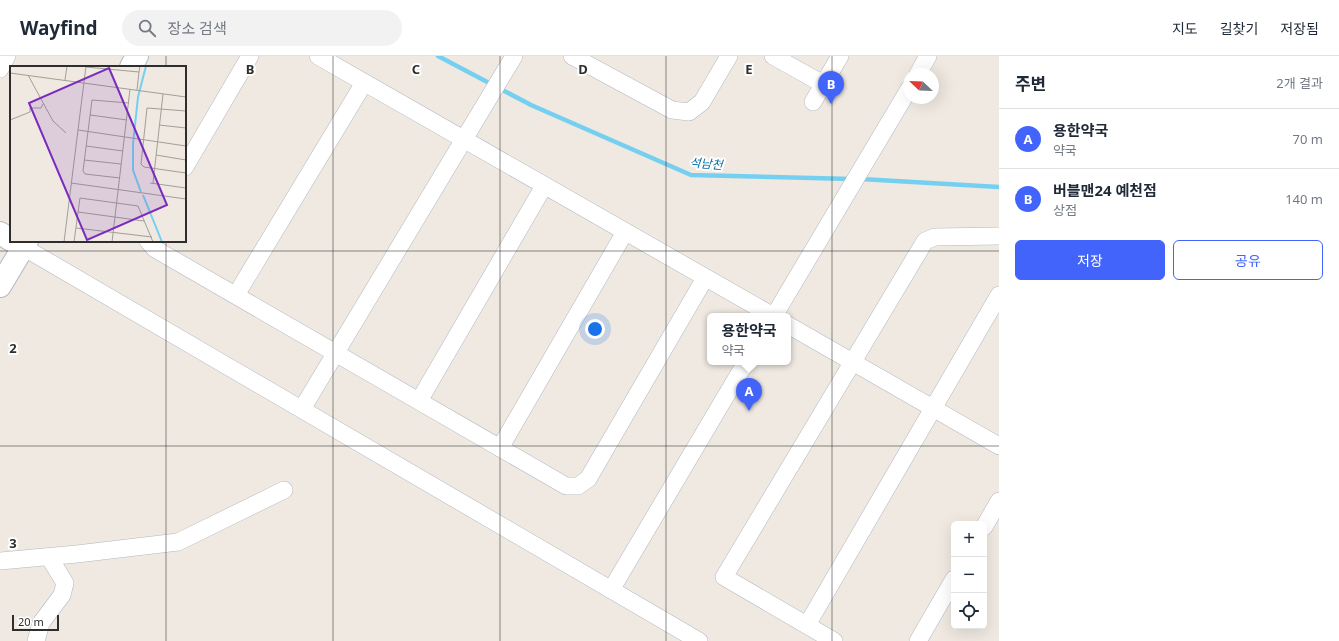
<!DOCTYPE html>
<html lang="ko">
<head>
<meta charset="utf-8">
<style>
  body { margin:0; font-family:"Noto Sans","Noto Sans KR",sans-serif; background:#f2f2f3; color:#1f2937 }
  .controls { position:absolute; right:12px; bottom:12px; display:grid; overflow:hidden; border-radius:6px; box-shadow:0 4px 16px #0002 }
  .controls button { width:36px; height:36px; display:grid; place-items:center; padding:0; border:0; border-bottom:1px solid #e0e1e3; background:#fff; color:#1f2937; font:20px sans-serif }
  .compass { position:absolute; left:903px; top:12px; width:36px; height:36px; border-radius:50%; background:#fff; box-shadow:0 4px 16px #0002; rotate:293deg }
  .scale { position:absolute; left:12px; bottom:10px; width:47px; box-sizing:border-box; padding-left:4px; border:2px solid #2e2e2e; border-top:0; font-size:11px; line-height:14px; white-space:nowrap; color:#2e2e2e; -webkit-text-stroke:3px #fff; paint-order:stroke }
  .you { position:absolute; left:595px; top:273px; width:14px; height:14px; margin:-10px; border:3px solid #fff; border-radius:50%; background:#1a73e8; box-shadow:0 0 0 6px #1a73e833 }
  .badge { display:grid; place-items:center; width:26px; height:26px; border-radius:50%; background:#4264fb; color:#fff; font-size:13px; font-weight:700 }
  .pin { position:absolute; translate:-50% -33px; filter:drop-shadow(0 1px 2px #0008) }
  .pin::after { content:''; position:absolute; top:21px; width:14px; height:12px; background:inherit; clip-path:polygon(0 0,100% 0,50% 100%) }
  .popup { position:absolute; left:707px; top:257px; width:84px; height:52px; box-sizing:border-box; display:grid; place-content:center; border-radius:6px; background:#fff; filter:drop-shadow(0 1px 3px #0005); font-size:13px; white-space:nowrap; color:#747a83 }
  .popup b { font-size:15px; color:#1f2937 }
  .popup::after { content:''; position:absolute; left:50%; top:100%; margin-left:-8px; border:8px solid transparent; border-top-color:#fff }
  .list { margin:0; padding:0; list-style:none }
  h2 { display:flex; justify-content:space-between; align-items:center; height:52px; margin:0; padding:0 16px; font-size:17px }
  h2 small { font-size:13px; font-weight:400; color:#747a83 }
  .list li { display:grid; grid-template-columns:26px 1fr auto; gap:12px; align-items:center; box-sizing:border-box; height:60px; padding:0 16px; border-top:1px solid #e0e1e3 }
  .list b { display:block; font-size:15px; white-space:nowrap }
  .list p { margin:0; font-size:13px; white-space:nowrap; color:#747a83 }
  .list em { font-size:13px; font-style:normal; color:#747a83 }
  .actions { display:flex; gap:8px; padding:12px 16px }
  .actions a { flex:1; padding:9px 0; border:1px solid #4264fb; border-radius:6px; text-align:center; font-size:14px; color:#4264fb }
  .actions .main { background:#4264fb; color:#fff }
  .icon { flex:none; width:22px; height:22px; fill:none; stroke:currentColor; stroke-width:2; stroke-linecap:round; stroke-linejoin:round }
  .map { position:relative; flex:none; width:999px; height:585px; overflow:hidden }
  header { display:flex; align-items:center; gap:24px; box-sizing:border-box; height:56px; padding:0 20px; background:#fff; border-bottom:1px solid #e0e1e3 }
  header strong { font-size:19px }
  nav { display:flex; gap:22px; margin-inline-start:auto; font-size:14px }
  .search { width:280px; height:36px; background:#f2f2f3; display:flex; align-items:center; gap:10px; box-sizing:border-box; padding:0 14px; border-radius:22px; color:#747a83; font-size:15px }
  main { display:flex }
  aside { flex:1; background:#fff }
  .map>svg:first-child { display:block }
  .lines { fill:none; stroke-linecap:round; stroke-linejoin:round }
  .stream { stroke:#75cff0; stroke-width:4.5 }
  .street-casing { stroke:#b4b7c1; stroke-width:18 }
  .secondary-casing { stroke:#b4b7c1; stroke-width:24 }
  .street { stroke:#fff; stroke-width:17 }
  .secondary { stroke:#fff; stroke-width:22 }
  .grid { fill:none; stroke:#2e2e2e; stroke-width:1; stroke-opacity:0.55 }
  .labels { text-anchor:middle; stroke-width:4; stroke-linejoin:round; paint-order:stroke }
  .water-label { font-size:12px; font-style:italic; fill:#0d6fa3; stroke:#fff }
  .inset-river { fill:none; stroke:#75cff0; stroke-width:2 }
  .inset-road { fill:none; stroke:#a29e99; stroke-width:1 }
  .view { fill:#7b2cbf; fill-opacity:0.15; stroke:#7b2cbf; stroke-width:2 }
  .inset-edge { fill:none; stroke:#2e2e2e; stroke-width:2 }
  .grid-label { font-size:13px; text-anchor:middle; font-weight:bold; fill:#2e2e2e; stroke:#fff; stroke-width:4; stroke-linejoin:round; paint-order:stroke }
</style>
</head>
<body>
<header>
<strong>Wayfind</strong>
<div class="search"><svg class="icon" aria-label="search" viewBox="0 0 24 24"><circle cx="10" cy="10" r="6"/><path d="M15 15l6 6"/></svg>장소 검색</div>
<nav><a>지도</a><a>길찾기</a><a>저장됨</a></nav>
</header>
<main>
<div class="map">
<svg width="999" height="585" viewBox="0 0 999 585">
  <rect width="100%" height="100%" fill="#efe9e1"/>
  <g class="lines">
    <g class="stream">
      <polyline points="438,0 531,49 691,119 851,123"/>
      <polyline points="861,123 999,131"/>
    </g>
    <defs>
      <g id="street">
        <polyline points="318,0 773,260"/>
        <polyline points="572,0 672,54 689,56 702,46 729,0"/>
        <polyline points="773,0 823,28"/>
        <polyline points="0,13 7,0"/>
        <polyline points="918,18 928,0"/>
        <polyline points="813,46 840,0"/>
        <polyline points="185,111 250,0"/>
        <polyline points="148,185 155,193 566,430 578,430 588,423 705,222"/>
        <polyline points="23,191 699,585"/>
        <polyline points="236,239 364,27"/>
        <polyline points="774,260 909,33"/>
        <polyline points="788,269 999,390"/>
        <polyline points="419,345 544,130"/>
        <polyline points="302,353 514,0"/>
        <polyline points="500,392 625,176"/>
        <polyline points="984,471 999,445"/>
        <polyline points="0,505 77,498 178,486 284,434"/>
        <polyline points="611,534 746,306"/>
        <polyline points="807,569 999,239"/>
        <polyline points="36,585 41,567 62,539 65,527 49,501"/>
        <polyline points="834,585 724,521 925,185 935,181 999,180"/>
        <polyline points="918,585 954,523"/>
      </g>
      <g id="secondary">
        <polyline points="131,11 137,0"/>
        <polyline points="0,177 11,184"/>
        <polyline points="0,230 27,185"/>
      </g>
    </defs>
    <use href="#street" class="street-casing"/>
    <use href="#secondary" class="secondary-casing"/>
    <use href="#street" class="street"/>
    <use href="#secondary" class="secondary"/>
  </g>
  <path class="grid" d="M166 0V11M333 0V585M500 0V585M666 0V585M832 0V585M166 185V585M0 195H999M0 390H999"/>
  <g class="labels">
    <g class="water-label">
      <text transform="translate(706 108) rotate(5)" y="4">석남천</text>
    </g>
  </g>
  <g transform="translate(10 10)">
    <rect width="176" height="176" fill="#efe9e1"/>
    <path class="inset-river" d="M131 126 123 104V78L128 31 136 0M133 129 152 176"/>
    <path class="inset-road" d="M76 1 129 6 130 0M0 7 176 31M18 9 43 55 56 67M55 14 57 0M127 24 129 6M176 45 137 42 131 98 134 101 176 107M80 49 117 54M0 54 20 46V42H31L33 38M149 59 176 62M68 64 176 80M76 80 113 85M146 89 176 94M74 94 111 98M110 112 75 108 73 105 82 34 119 37M61 117 176 133M140 117 176 122M143 117 153 28M68 146 134 155M66 162 142 171M54 176 76 0M64 176 70 132 128 140 143 176M102 176 120 23"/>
    <path class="view" d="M99 2 157 139 77 174 19 37Z"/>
    <rect width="176" height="176" class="inset-edge"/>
  </g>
  <g class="grid-label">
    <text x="250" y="18">B</text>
    <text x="416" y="18">C</text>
    <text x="583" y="18">D</text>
    <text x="749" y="18">E</text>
    <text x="13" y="297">2</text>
    <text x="13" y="492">3</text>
  </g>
</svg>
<div class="controls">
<button>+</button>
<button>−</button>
<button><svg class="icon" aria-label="locate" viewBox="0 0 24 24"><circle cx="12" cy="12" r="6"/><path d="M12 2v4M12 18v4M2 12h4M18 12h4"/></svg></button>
</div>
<svg class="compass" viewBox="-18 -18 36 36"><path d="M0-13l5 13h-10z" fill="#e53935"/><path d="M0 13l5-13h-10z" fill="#747a83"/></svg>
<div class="scale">20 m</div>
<div class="you"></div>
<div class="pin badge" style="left:749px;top:355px">A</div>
<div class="popup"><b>용한약국</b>약국</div>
<div class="pin badge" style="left:831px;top:48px">B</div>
</div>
<aside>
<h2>주변<small>2개 결과</small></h2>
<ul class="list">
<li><span class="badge">A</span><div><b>용한약국</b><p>약국</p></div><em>70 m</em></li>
<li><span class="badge">B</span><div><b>버블맨24 예천점</b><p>상점</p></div><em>140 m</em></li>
</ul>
<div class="actions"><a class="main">저장</a><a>공유</a></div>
</aside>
</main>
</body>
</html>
